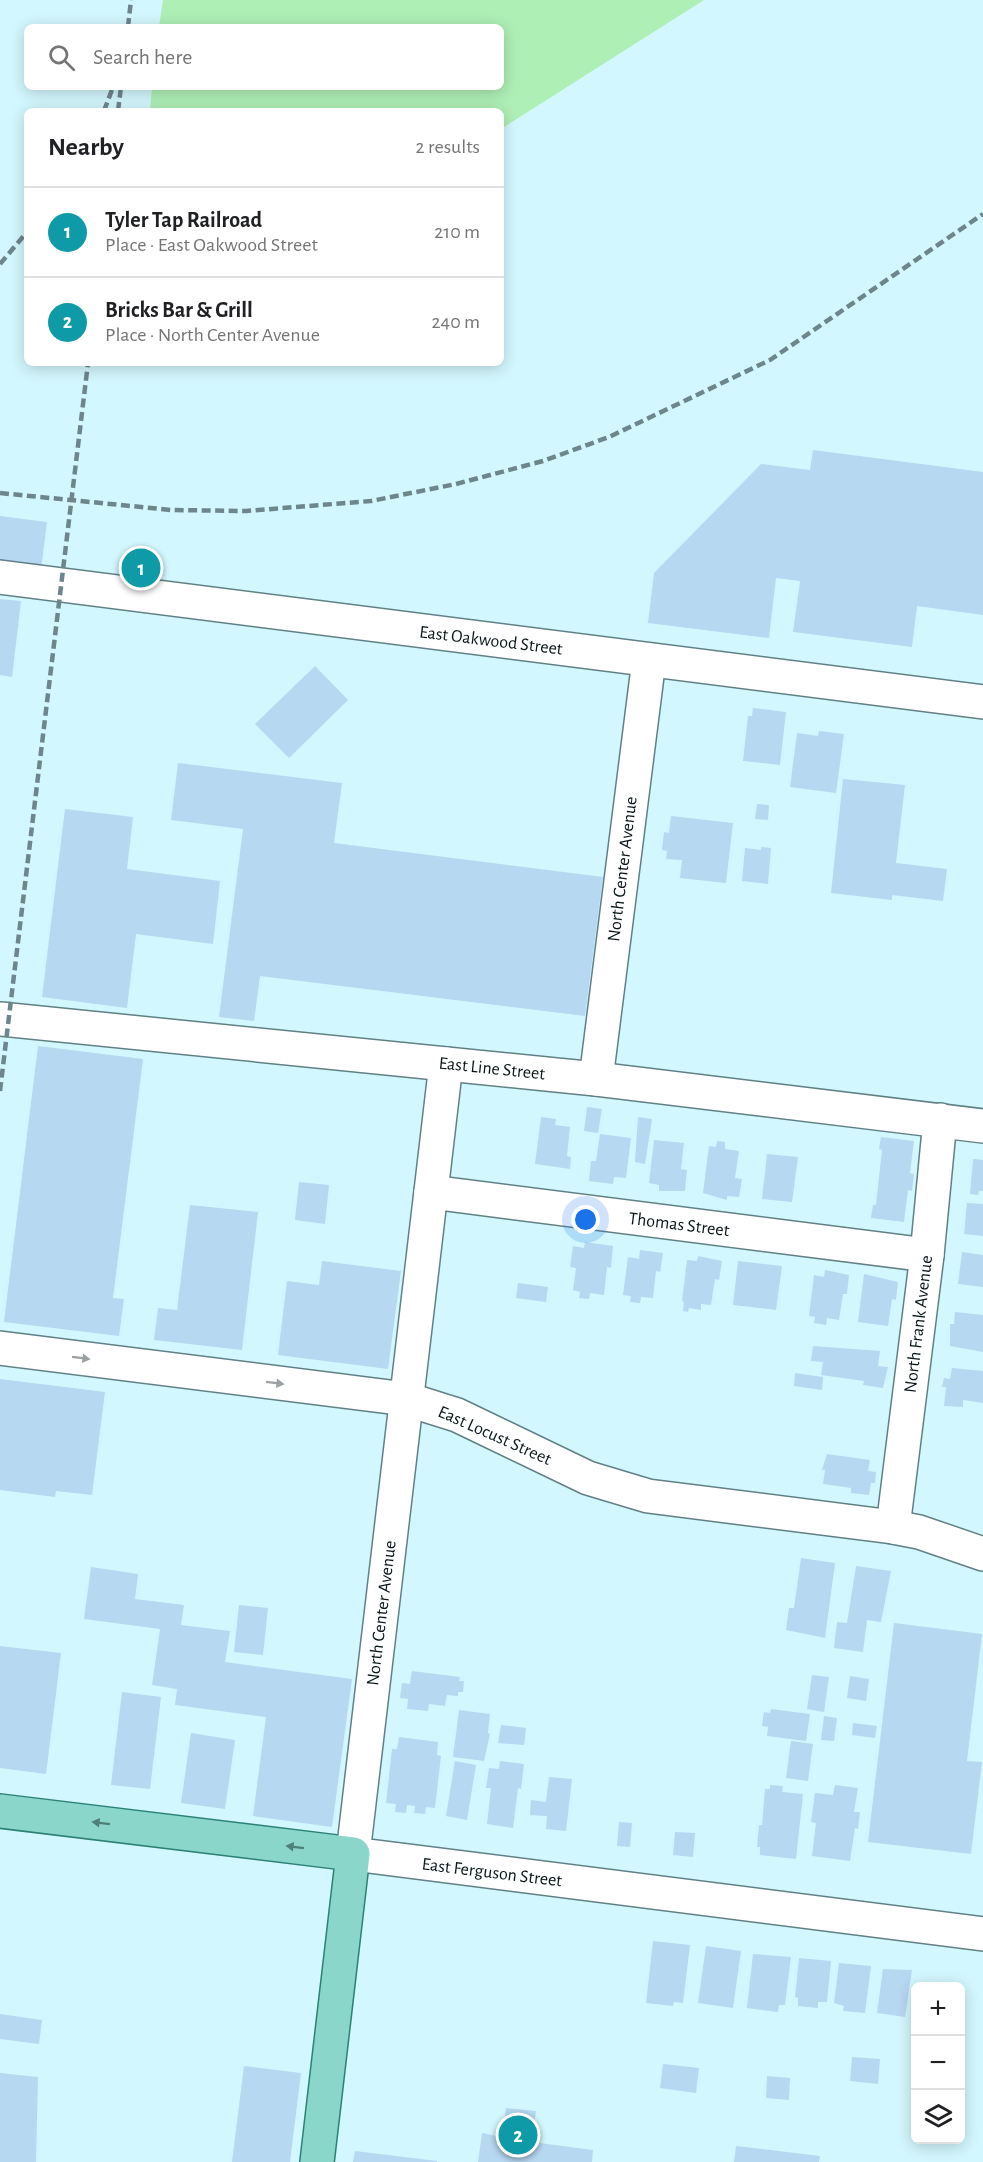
<!DOCTYPE html>
<html lang="en">
<head>
<meta charset="utf-8">
<style>
  body { margin:0; font-family:"Alegreya Sans",sans-serif; background:#f2f2f2; color:#202124 }
  .controls { position:absolute; right:18px; bottom:18px; display:grid; overflow:hidden; border-radius:9px; box-shadow:0 3px 15px #0003 }
  .controls button { width:54px; height:54px; display:grid; place-items:center; padding:0; border:0; border-bottom:2px solid #e0e0e0; background:#fff; color:#202124; font:30px sans-serif }
  .you { position:absolute; left:586px; top:1220px; width:21px; height:21px; margin:-15px; border:4px solid #fff; border-radius:50%; background:#1a73e8; box-shadow:0 0 0 9px #1a73e833 }
  .badge { display:grid; place-items:center; width:39px; height:39px; border-radius:50%; background:#a30c48; color:#fff; font-size:20px; font-weight:700 }
  .pin { position:absolute; translate:-50% -50%; border:3px solid #fff; box-shadow:0 2px 6px #0006 }
  .list { margin:0; padding:0; list-style:none }
  h2 { display:flex; justify-content:space-between; align-items:center; height:78px; margin:0; padding:0 24px; font-size:26px }
  h2 small { font-size:20px; font-weight:400; color:#757577 }
  .list li { display:grid; grid-template-columns:39px 1fr auto; gap:18px; align-items:center; box-sizing:border-box; height:90px; padding:0 24px; border-top:2px solid #e0e0e0 }
  .list b { display:block; font-size:22px; white-space:nowrap }
  .list p { margin:0; font-size:20px; white-space:nowrap; color:#757577 }
  .list em { font-size:20px; font-style:normal; color:#757577 }
  .icon { flex:none; width:33px; height:33px; fill:none; stroke:currentColor; stroke-width:2; stroke-linecap:round; stroke-linejoin:round }
  .map { position:relative; flex:none; width:983px; height:2162px; overflow:hidden }
  .search { position:absolute; background:#fff; box-shadow:0 3px 15px #0003; left:24px; top:24px; width:480px; height:66px; display:flex; align-items:center; gap:15px; box-sizing:border-box; padding:0 21px; border-radius:9px; color:#757577; font-size:22px }
  .panel { position:absolute; background:#fff; box-shadow:0 3px 15px #0003; left:24px; top:108px; width:480px; height:258px; border-radius:9px }
  .map>svg:first-child { display:block }
  .green { fill:#aeefb6 }
  .building { fill:#b7d8f1 }
  .lines { fill:none; stroke-linecap:round; stroke-linejoin:round }
  .minor-casing { stroke:#608086; stroke-width:36 }
  .major-casing { stroke:#2a8174; stroke-width:36 }
  .minor { stroke:#fff; stroke-width:33 }
  .major { stroke:#8bd6ca; stroke-width:33 }
  .rail { stroke:#6d868b; stroke-width:4.5; stroke-dasharray:9 4.5; stroke-linecap:butt }
  .oneway { fill:#9ca1a3 }
  .oneway2 { fill:#507f7a }
  .labels { text-anchor:middle; stroke-width:4.5; stroke-linejoin:round; paint-order:stroke }
  .street-label { font-size:18px; fill:#081518; stroke:#fff }
</style>
</head>
<body>
<div class="map">
<svg width="983" height="2162" viewBox="0 0 983 2162">
  <rect width="100%" height="100%" fill="#d3f7fe"/>
  <polygon class="green" points="163,0 704,0 501,129 501,111 150,111 152,87 501,87 501,27 159,27"/>
  <g class="building">
    <polygon points="813,450 983,472 983,615 917,606 912,647 793,632 800,581 776,578 769,638 648,623 654,573 761,464 810,470"/>
    <polygon points="0,516 47,522 41,570 0,565"/>
    <polygon points="0,599 21,601 12,677 0,675"/>
    <polygon points="315,666 348,700 289,758 255,724"/>
    <polygon points="753,708 786,712 780,765 743,761 748,716 752,716"/>
    <polygon points="819,731 844,734 836,793 790,787 797,733 818,736"/>
    <polygon points="178,763 342,783 334,843 603,877 585,1016 260,976 254,1021 219,1017 243,829 171,820"/>
    <polygon points="843,779 905,785 896,863 947,869 943,901 892,895 892,900 831,893"/>
    <polygon points="757,804 769,805 768,820 755,819"/>
    <polygon points="65,809 133,817 127,869 220,881 213,944 136,934 127,1008 42,997"/>
    <polygon points="671,816 733,823 726,883 680,878 682,860 666,859 667,851 662,850 664,832 669,833"/>
    <polygon points="761,847 771,848 768,884 742,881 745,848 761,850"/>
    <polygon points="38,1046 143,1059 113,1298 124,1299 119,1336 4,1322"/>
    <polygon points="587,1107 602,1109 598,1133 584,1131"/>
    <polygon points="541,1117 556,1119 555,1125 570,1127 567,1156 571,1157 570,1169 535,1164"/>
    <polygon points="638,1117 652,1119 645,1164 635,1162"/>
    <polygon points="600,1134 631,1138 626,1178 614,1177 613,1184 589,1181 591,1161 596,1161"/>
    <polygon points="881,1137 914,1141 910,1173 914,1174 912,1191 908,1190 904,1222 871,1218 873,1205 876,1205 882,1150 879,1149"/>
    <polygon points="654,1140 684,1143 681,1169 687,1170 685,1191 659,1191 659,1185 649,1183"/>
    <polygon points="717,1141 725,1142 725,1149 739,1151 735,1178 742,1179 739,1197 727,1196 727,1200 703,1193 709,1146 716,1147"/>
    <polygon points="767,1154 798,1157 792,1202 762,1199"/>
    <polygon points="973,1159 983,1160 983,1191 979,1191 978,1195 970,1194"/>
    <polygon points="299,1182 329,1185 325,1224 295,1220"/>
    <polygon points="967,1203 983,1204 983,1236 964,1234"/>
    <polygon points="190,1205 258,1212 242,1350 154,1340 158,1308 177,1310"/>
    <polygon points="585,1242 613,1246 611,1268 607,1267 604,1295 590,1293 589,1299 579,1298 580,1292 573,1290 576,1268 570,1267 573,1246 584,1248"/>
    <polygon points="640,1250 663,1253 660,1272 656,1271 653,1298 641,1297 640,1303 630,1302 631,1296 623,1295 628,1257 639,1259"/>
    <polygon points="962,1252 983,1255 983,1287 958,1284"/>
    <polygon points="698,1256 722,1261 719,1280 715,1279 711,1305 701,1304 701,1310 689,1308 688,1312 683,1311 684,1302 682,1301 687,1260 697,1261"/>
    <polygon points="322,1261 401,1271 388,1369 278,1355 287,1281 319,1285"/>
    <polygon points="738,1261 782,1266 776,1310 733,1305"/>
    <polygon points="825,1270 849,1275 847,1294 843,1294 839,1320 827,1318 826,1325 814,1323 815,1317 809,1316 814,1275 824,1277"/>
    <polygon points="864,1274 898,1282 896,1300 892,1299 888,1326 858,1322"/>
    <polygon points="518,1283 548,1287 546,1302 516,1298"/>
    <polygon points="955,1312 983,1315 983,1352 950,1346 950,1324 954,1324"/>
    <polygon points="813,1346 880,1351 878,1366 888,1367 883,1388 863,1385 864,1381 821,1375 823,1362 811,1361"/>
    <polygon points="952,1368 983,1371 983,1403 963,1400 963,1407 944,1406 946,1387 942,1387 944,1378 950,1379"/>
    <polygon points="795,1373 823,1377 822,1390 794,1386"/>
    <polygon points="0,1379 105,1392 92,1495 56,1491 55,1497 0,1490"/>
    <polygon points="827,1454 870,1460 868,1471 876,1472 875,1483 871,1483 869,1495 851,1493 851,1488 823,1484 825,1470 822,1470"/>
    <polygon points="801,1558 835,1563 825,1638 786,1630 789,1608 794,1608"/>
    <polygon points="856,1566 891,1571 881,1622 867,1620 863,1652 834,1648 837,1622 847,1623"/>
    <polygon points="91,1567 138,1574 135,1599 184,1605 181,1625 230,1631 225,1662 352,1679 332,1827 253,1816 266,1717 175,1705 177,1689 152,1685 160,1629 84,1619"/>
    <polygon points="239,1605 268,1608 263,1655 234,1652"/>
    <polygon points="894,1623 982,1634 967,1761 982,1762 971,1854 868,1842"/>
    <polygon points="0,1646 61,1653 46,1774 0,1768"/>
    <polygon points="412,1671 460,1677 459,1681 464,1681 463,1692 458,1692 458,1696 447,1695 445,1706 429,1704 428,1711 407,1709 408,1699 400,1698 402,1683 410,1684"/>
    <polygon points="812,1675 829,1677 824,1712 807,1709"/>
    <polygon points="850,1676 869,1679 866,1701 847,1698"/>
    <polygon points="122,1692 161,1697 150,1789 111,1785"/>
    <polygon points="771,1709 810,1714 806,1741 767,1736 768,1727 762,1726 764,1712 770,1713"/>
    <polygon points="459,1710 490,1714 488,1733 490,1734 484,1761 453,1757"/>
    <polygon points="824,1716 837,1718 834,1741 821,1740"/>
    <polygon points="853,1723 877,1726 875,1738 852,1735"/>
    <polygon points="501,1725 526,1728 524,1745 498,1743"/>
    <polygon points="191,1733 235,1740 225,1809 181,1803"/>
    <polygon points="399,1737 438,1742 437,1755 441,1756 435,1808 426,1807 425,1814 414,1813 415,1806 407,1805 406,1813 395,1812 396,1804 386,1803 392,1749 397,1749"/>
    <polygon points="791,1741 813,1744 808,1781 786,1778"/>
    <polygon points="455,1761 476,1765 467,1820 446,1816"/>
    <polygon points="500,1761 524,1764 521,1789 518,1788 513,1828 487,1824 491,1788 486,1788 489,1768 499,1769"/>
    <polygon points="549,1777 572,1779 566,1831 546,1829 547,1816 530,1815 531,1800 546,1802"/>
    <polygon points="770,1785 783,1786 782,1792 803,1794 796,1859 760,1855 760,1847 757,1847 759,1825 762,1825 765,1789 770,1789"/>
    <polygon points="835,1785 858,1788 854,1812 860,1812 858,1829 855,1828 850,1861 812,1856 816,1823 811,1822 815,1793 833,1795"/>
    <polygon points="619,1822 632,1823 630,1847 617,1846"/>
    <polygon points="675,1832 695,1833 693,1857 673,1855"/>
    <polygon points="653,1941 690,1945 683,2003 674,2002 673,2006 646,2003"/>
    <polygon points="706,1946 741,1951 733,2008 698,2003"/>
    <polygon points="753,1954 791,1957 785,2005 779,2005 778,2012 747,2008"/>
    <polygon points="799,1958 831,1961 827,2002 818,2002 818,2008 798,2006 798,1998 795,1997"/>
    <polygon points="839,1963 871,1966 865,2013 843,2011 844,2006 834,2003"/>
    <polygon points="883,1969 912,1970 905,2017 877,2013"/>
    <polygon points="0,2014 42,2020 39,2044 0,2039"/>
    <polygon points="852,2057 880,2059 878,2084 850,2081"/>
    <polygon points="663,2064 699,2068 696,2093 660,2088"/>
    <polygon points="244,2066 301,2073 290,2162 232,2162"/>
    <polygon points="0,2073 38,2077 36,2162 0,2162"/>
    <polygon points="767,2076 790,2078 789,2100 766,2098"/>
    <polygon points="506,2108 536,2111 532,2142 593,2150 592,2162 478,2162 482,2133 502,2137"/>
    <polygon points="736,2146 820,2156 819,2162 734,2162"/>
    <polygon points="355,2151 437,2161 437,2162 353,2162"/>
  </g>
  <g class="lines">
    <defs>
      <g id="minor">
        <polyline points="0,577 983,702"/>
        <polyline points="0,1019 596,1079 983,1126"/>
        <polyline points="446,1064 353,1854 983,1934"/>
        <polyline points="596,1079 649,660"/>
        <polyline points="431,1192 927,1255"/>
        <polyline points="0,1348 406,1399 457,1415 588,1478 648,1496 893,1527 919,1532 983,1554"/>
        <polyline points="893,1527 927,1255 940,1120"/>
      </g>
      <polyline id="major" points="0,1811 353,1854 317,2162"/>
    </defs>
    <use href="#minor" class="minor-casing"/>
    <use href="#major" class="major-casing"/>
    <use href="#minor" class="minor"/>
    <use href="#major" class="major"/>
    <g class="rail">
      <polyline points="128,27 131,0"/>
      <polyline points="104,111 113,87"/>
      <polyline points="118,111 121,87"/>
      <polyline points="0,264 27,232"/>
      <polyline points="0,493 171,510 246,511 371,501 456,484 543,461 609,437 770,360 983,214"/>
      <polyline points="0,1091 88,363"/>
    </g>
  </g>
  <defs><path id="oneway-solid" d="M-6-.8H1V-3.2L6.5 0L1 3.2V.8H-6Z" transform="scale(1.5)"/></defs>
  <g class="oneway">
    <use href="#oneway-solid" transform="translate(81 1358) rotate(7)"/>
    <use href="#oneway-solid" transform="translate(275 1383) rotate(7)"/>
  </g>
  <g class="oneway2">
    <use href="#oneway-solid" transform="translate(101 1823) rotate(-173)"/>
    <use href="#oneway-solid" transform="translate(295 1847) rotate(-173)"/>
  </g>
  <g class="labels">
    <g class="street-label">
      <text transform="translate(491 640) rotate(7)" y="6">East Oakwood Street</text>
      <text transform="translate(622 869) rotate(-83)" y="6">North Center Avenue</text>
      <text transform="translate(492 1068) rotate(6)" y="6">East Line Street</text>
      <text transform="translate(679 1224) rotate(7)" y="6">Thomas Street</text>
      <text transform="translate(918 1324) rotate(-83)" y="6">North Frank Avenue</text>
      <text transform="translate(495 1435) rotate(24)" y="6">East Locust Street</text>
      <text transform="translate(381 1613) rotate(-83)" y="6">North Center Avenue</text>
      <text transform="translate(492 1872) rotate(7)" y="6">East Ferguson Street</text>
    </g>
  </g>
</svg>
<div class="controls">
<button>+</button>
<button>−</button>
<button><svg class="icon" aria-label="layers" viewBox="0 0 24 24"><path d="M12 4l9 5-9 5-9-5zM3 14l9 5 9-5"/></svg></button>
</div>
<div class="you"></div>
<div class="pin badge" style="left:141px;top:568px;background:#0f9aa8">1</div>
<div class="pin badge" style="left:518px;top:2135px;background:#0f9aa8">2</div>
<div class="search"><svg class="icon" aria-label="search" viewBox="0 0 24 24"><circle cx="10" cy="10" r="6"/><path d="M15 15l6 6"/></svg>Search here</div>
<section class="panel">
<h2>Nearby<small>2 results</small></h2>
<ul class="list">
<li><span class="badge" style="background:#0f9aa8">1</span><div><b>Tyler Tap Railroad</b><p>Place · East Oakwood Street</p></div><em>210 m</em></li>
<li><span class="badge" style="background:#0f9aa8">2</span><div><b>Bricks Bar &amp; Grill</b><p>Place · North Center Avenue</p></div><em>240 m</em></li>
</ul>
</section>
</div>
</body>
</html>
